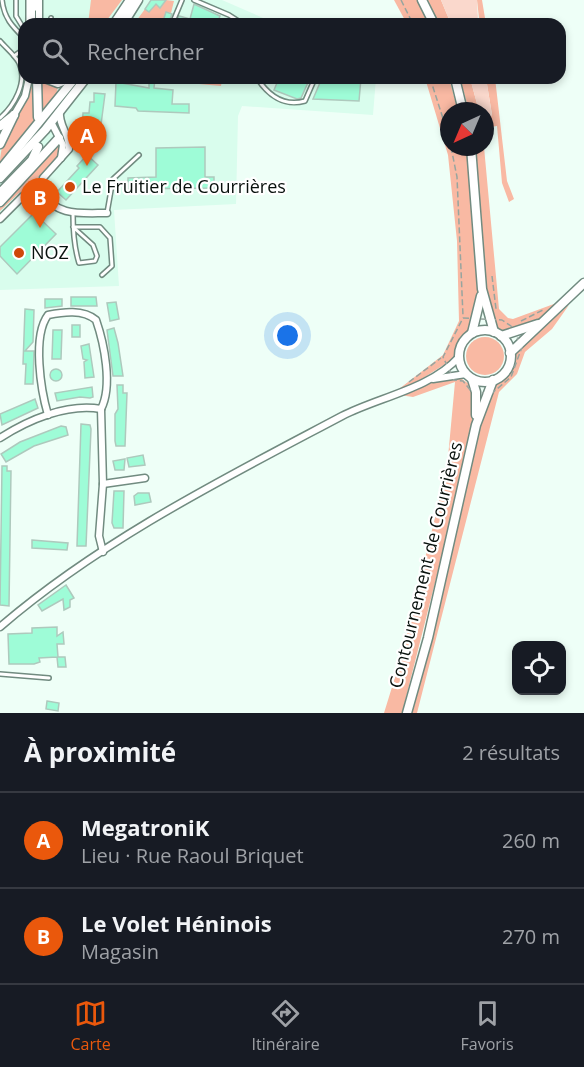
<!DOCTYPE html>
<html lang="fr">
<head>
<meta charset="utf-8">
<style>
  body { margin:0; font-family:"Open Sans",sans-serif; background:#242831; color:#f1f3f6 }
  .controls { position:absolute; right:18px; bottom:18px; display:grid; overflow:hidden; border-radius:12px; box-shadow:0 3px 9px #0003 }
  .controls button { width:54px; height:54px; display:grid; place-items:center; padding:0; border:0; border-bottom:2px solid #363941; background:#171b24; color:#f1f3f6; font:30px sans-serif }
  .compass { position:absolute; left:440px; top:102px; width:54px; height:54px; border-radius:50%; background:#171b24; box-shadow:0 3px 9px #0003; rotate:224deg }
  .you { position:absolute; left:288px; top:336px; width:21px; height:21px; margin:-15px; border:4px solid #fff; border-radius:50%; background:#1a73e8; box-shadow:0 0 0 9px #1a73e833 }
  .badge { display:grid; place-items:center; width:39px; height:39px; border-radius:50%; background:#ea580c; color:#fff; font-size:20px; font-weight:700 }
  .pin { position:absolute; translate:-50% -50px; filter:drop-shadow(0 2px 3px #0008) }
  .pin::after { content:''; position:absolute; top:32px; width:21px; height:18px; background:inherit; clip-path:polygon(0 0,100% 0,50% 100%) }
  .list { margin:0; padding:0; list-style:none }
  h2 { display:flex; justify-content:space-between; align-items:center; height:78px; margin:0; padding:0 24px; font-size:26px }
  h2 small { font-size:20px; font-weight:400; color:#9ea1a6 }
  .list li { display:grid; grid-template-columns:39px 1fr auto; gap:18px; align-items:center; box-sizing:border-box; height:96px; padding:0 24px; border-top:2px solid #363941 }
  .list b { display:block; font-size:22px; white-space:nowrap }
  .list p { margin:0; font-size:20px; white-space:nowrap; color:#9ea1a6 }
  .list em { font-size:20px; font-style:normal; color:#9ea1a6 }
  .icon { flex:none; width:33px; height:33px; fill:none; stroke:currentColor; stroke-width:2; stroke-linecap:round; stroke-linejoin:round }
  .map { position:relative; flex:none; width:584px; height:713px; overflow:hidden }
  .search { position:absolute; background:#171b24; box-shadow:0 3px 9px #0003; left:18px; right:18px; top:18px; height:66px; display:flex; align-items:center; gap:15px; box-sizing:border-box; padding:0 21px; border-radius:18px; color:#9ea1a6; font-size:22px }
  .sheet { height:270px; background:#171b24 }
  nav { display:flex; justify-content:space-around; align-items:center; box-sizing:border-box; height:84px; border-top:2px solid #363941; background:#171b24; font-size:16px; color:#9ea1a6 }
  nav a { display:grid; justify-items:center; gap:3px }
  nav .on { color:#ea580c }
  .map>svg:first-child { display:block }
  .built { fill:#d9fded }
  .green { fill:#f9b9a3 }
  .water { fill:#fad8cc }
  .building { fill:#9efcd7; stroke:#aec9bd; stroke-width:1.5 }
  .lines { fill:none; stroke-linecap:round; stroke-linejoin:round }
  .lane-casing { stroke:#718b80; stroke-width:6 }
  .street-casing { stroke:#718b80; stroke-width:9 }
  .secondary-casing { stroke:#718b80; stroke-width:11 }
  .path { stroke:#97a59f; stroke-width:1.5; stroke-dasharray:6 3; stroke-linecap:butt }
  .lane { stroke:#fff; stroke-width:3 }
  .street { stroke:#fff; stroke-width:6 }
  .secondary { stroke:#fff; stroke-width:8 }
  .poi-dot { fill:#cf490a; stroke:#fff; stroke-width:2 }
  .labels { text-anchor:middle; stroke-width:4.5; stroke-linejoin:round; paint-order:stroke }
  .poi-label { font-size:18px; fill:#08110d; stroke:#fff; text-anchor:start }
  .street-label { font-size:18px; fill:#08110d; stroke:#fff }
</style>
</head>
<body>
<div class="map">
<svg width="584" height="713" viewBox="0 0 584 713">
  <rect width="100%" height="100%" fill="#eefff7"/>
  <polygon class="built" points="0,0 222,0 277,24 24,24 24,78 376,78 373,115 242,106 238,116 236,204 114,210 119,286 0,290"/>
  <g class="green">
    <polygon points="91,0 122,0 104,24 88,24"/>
    <polygon points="166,0 174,1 171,13 166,12 162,23 134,24 145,9 149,12 156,4 160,8"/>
    <polygon points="394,0 418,0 429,24 407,24"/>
    <polygon points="428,0 441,0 451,24 439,24"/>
    <polygon points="477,0 482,0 486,24 477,24 479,18"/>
    <path d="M35 78V121L0 163C0 133 26 106 35 78Z"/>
    <polygon points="155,78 201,78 222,81 221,86 155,80"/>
    <polygon points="425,78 449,78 458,111 449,111 449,147 466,147 468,157 478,303 469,330 458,341 453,359 417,382 399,389 443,355 459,321 457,241 448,155"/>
    <polygon points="460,78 470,78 479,111 469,111"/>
    <polygon points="486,78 495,78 507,181 514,199 509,202 502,183 497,126 485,128 485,119 492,115"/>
    <polygon points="41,79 58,87 56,95 41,115"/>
    <polygon points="59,143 59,155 37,179 35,186 19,193 0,211 0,205"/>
    <path d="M475 147H484L499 309 508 318 513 319 562 301C541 320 531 326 503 332L495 326 488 304Z"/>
    <polygon points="569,305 552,329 525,352 517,374 499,392 417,713 411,713 436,621 483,410 493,386 510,372 518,349"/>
    <circle cx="485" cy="356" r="19"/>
    <polygon points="459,377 472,386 472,426 461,480 402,713 384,713 401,658 447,468 455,382 413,397 400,395 442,379"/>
  </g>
  <g class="water">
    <polygon points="441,0 477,0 478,22 451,24"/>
    <polygon points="470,78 486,78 492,115 490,118 485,119 485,111 479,111"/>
  </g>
  <g class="building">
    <polygon points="151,0 166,0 160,8 156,4 149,12 145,9"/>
    <polygon points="194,4 220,16 217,24 176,24 179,16 190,19"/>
    <polygon points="166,12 172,14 168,24 162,24"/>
    <polygon points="149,78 155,78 154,88 173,90 172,104 189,104 189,113 138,111 136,108 115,106 116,82 149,88"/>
    <polygon points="279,78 310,78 301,98 297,99 274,90"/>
    <polygon points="322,78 361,78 359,101 313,99"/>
    <polygon points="94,93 105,94 100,132 82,132 83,113 89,113 90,102 94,102"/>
    <polygon points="205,147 205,177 214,177 214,188 128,189 128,178 156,177 156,148"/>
    <polygon points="87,155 98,165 66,200 57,192 79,168 77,166"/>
    <polygon points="34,213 56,234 17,274 0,256 0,247"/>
    <polygon points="71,297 96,297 97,306 71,306"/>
    <polygon points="45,299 62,299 62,306 45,308"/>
    <polygon points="116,302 119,319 110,321 107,303"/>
    <polygon points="25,309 34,310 33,342 25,351 34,351 33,384 25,384 26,364 23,364"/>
    <rect x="72" y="325" width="8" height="12"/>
    <polygon points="114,328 118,343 123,376 113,376 107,330"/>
    <polygon points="53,330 62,330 61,359 52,359"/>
    <polygon points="89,344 94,377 85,378 84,362 87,360 83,359 81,346"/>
    <circle cx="56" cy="375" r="6"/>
    <polygon points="117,385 123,385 123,393 127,393 125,446 116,446 115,441 115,414 118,409"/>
    <polygon points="92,387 93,397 90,398 80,397 57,401 55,393"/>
    <polygon points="35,399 38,408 2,425 0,414"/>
    <polygon points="81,424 90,425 91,429 86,546 77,546"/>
    <polygon points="61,426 66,427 68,435 34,446 6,462 1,454 20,442"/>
    <polygon points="143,455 145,465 129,467 127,458"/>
    <polygon points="125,459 124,470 115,470 113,461"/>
    <polygon points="2,466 7,466 7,471 11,471 9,606 0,605"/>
    <polygon points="114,491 124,491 123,528 114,528 112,523"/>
    <polygon points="138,493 149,493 151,502 135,505 134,496"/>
    <polygon points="32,540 68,543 67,550 32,548"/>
    <polygon points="66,585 74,598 70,600 70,607 64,610 63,599 42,611 38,605"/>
    <polygon points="57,627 57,636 63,632 64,644 57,644 58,657 65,657 66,667 58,667 57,657 39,658 40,662 34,664 9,664 8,634 32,633 32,628"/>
    <polygon points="47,701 59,703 58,711 46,709"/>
  </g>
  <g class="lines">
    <defs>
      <g id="lane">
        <path d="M2 0C4 18 12 26 24 38"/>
        <polyline points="16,0 16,16 24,29"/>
        <polyline points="28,0 28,24"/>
        <polyline points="35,0 35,8 39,12"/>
        <polyline points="194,0 229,15 243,24"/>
        <polyline points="50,24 51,18"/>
        <polyline points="172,24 182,0"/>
        <path d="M0 41C6 48 15 55 19 63 28 82 14 106 0 118"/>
        <polyline points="14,56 24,49"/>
        <path d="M257 78C268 95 284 107 305 101L315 78"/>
        <polyline points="107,213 113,179 139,155"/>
        <path d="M73 214C73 230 74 247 79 263L95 261 97 256 93 245 73 227"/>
        <polyline points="74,227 100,227 110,238 112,266 102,275"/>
        <polyline points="0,674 49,678"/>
      </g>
      <g id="street">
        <polyline points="32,0 32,24"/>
        <polyline points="39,24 39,0"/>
        <path d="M60 111C58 126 70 134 69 149L43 178 41 191C56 217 81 213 107 213"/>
        <polyline points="14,115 25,96 29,78"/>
        <polyline points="51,122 63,145 61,158"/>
        <polyline points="0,219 23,196 41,191"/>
        <polyline points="433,379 466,374"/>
        <polyline points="101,409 103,484 99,536 103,552"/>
        <path d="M48 415C41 391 32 336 48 315 63 312 83 309 96 320 104 343 113 386 101 409"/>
        <path d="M0 438C28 420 67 403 101 409"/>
        <polyline points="103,484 145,478"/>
        <path d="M0 627C101 540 225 478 342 416 379 397 430 389 459 357"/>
      </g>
      <g id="secondary">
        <polyline points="422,0 434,24"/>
        <polyline points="114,24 130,0"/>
        <polyline points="123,24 138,0"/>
        <polyline points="37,78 38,117"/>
        <polyline points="45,78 58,83 70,78"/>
        <polyline points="455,78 463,111"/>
        <polyline points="0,126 14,115"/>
        <polyline points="0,144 14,115"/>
        <polyline points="471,147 482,289 494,332"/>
        <polyline points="0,170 75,78"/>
        <polyline points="0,178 45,130 86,78"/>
        <polyline points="0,193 32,160 38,147"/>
        <polyline points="0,202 59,138"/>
        <circle cx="485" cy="356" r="26"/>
        <polyline points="472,333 481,296"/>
        <polyline points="501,336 538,324"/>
        <polyline points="510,353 584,283"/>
        <polyline points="472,379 476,392 476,415"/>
        <polyline points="407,713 428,638 476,425 493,380"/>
      </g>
    </defs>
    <use href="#lane" class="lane-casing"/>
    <use href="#street" class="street-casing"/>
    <use href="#secondary" class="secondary-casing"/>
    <g class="path">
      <polyline points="401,0 413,24"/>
      <polyline points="430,78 449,137"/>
      <polyline points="451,147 457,177 463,316"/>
      <polyline points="492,276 496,309"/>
      <polygon points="463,318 502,320 511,326 522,347 511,377 491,394 471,391 463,381 454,380 443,357"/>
      <polyline points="521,321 543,310"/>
      <polyline points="409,382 441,358"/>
    </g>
    <use href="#lane" class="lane"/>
    <use href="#street" class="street"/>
    <use href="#secondary" class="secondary"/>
  </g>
  <g class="poi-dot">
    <circle cx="70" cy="187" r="6"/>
    <circle cx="19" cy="253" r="6"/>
  </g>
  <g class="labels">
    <g class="poi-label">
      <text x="82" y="193">Le Fruitier de Courrières</text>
      <text x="31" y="259">NOZ</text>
    </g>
    <g class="street-label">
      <text transform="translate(426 565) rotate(-76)" y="6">Contournement de Courrières</text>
    </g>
  </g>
</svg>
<div class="controls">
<button><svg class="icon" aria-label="locate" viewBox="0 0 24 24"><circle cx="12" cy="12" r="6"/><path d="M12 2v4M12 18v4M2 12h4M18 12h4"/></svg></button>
</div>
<svg class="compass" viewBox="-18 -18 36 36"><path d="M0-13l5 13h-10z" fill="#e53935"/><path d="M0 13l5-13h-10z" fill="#9ea1a6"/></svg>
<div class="you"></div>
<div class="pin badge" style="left:87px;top:166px">A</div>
<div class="pin badge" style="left:40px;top:228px">B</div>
<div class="search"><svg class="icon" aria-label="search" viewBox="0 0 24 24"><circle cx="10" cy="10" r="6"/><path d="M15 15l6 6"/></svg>Rechercher</div>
</div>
<section class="sheet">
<h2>À proximité<small>2 résultats</small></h2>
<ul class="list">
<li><span class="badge">A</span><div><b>MegatroniK</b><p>Lieu · Rue Raoul Briquet</p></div><em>260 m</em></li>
<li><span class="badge">B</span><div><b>Le Volet Héninois</b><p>Magasin</p></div><em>270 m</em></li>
</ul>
</section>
<nav>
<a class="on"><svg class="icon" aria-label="map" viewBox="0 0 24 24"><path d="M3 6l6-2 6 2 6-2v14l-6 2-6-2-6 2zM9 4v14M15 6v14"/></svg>Carte</a>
<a><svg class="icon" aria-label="directions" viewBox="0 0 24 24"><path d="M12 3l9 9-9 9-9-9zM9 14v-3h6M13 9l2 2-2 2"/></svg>Itinéraire</a>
<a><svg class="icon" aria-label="saved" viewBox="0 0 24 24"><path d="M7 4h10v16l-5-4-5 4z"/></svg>Favoris</a>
</nav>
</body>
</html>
